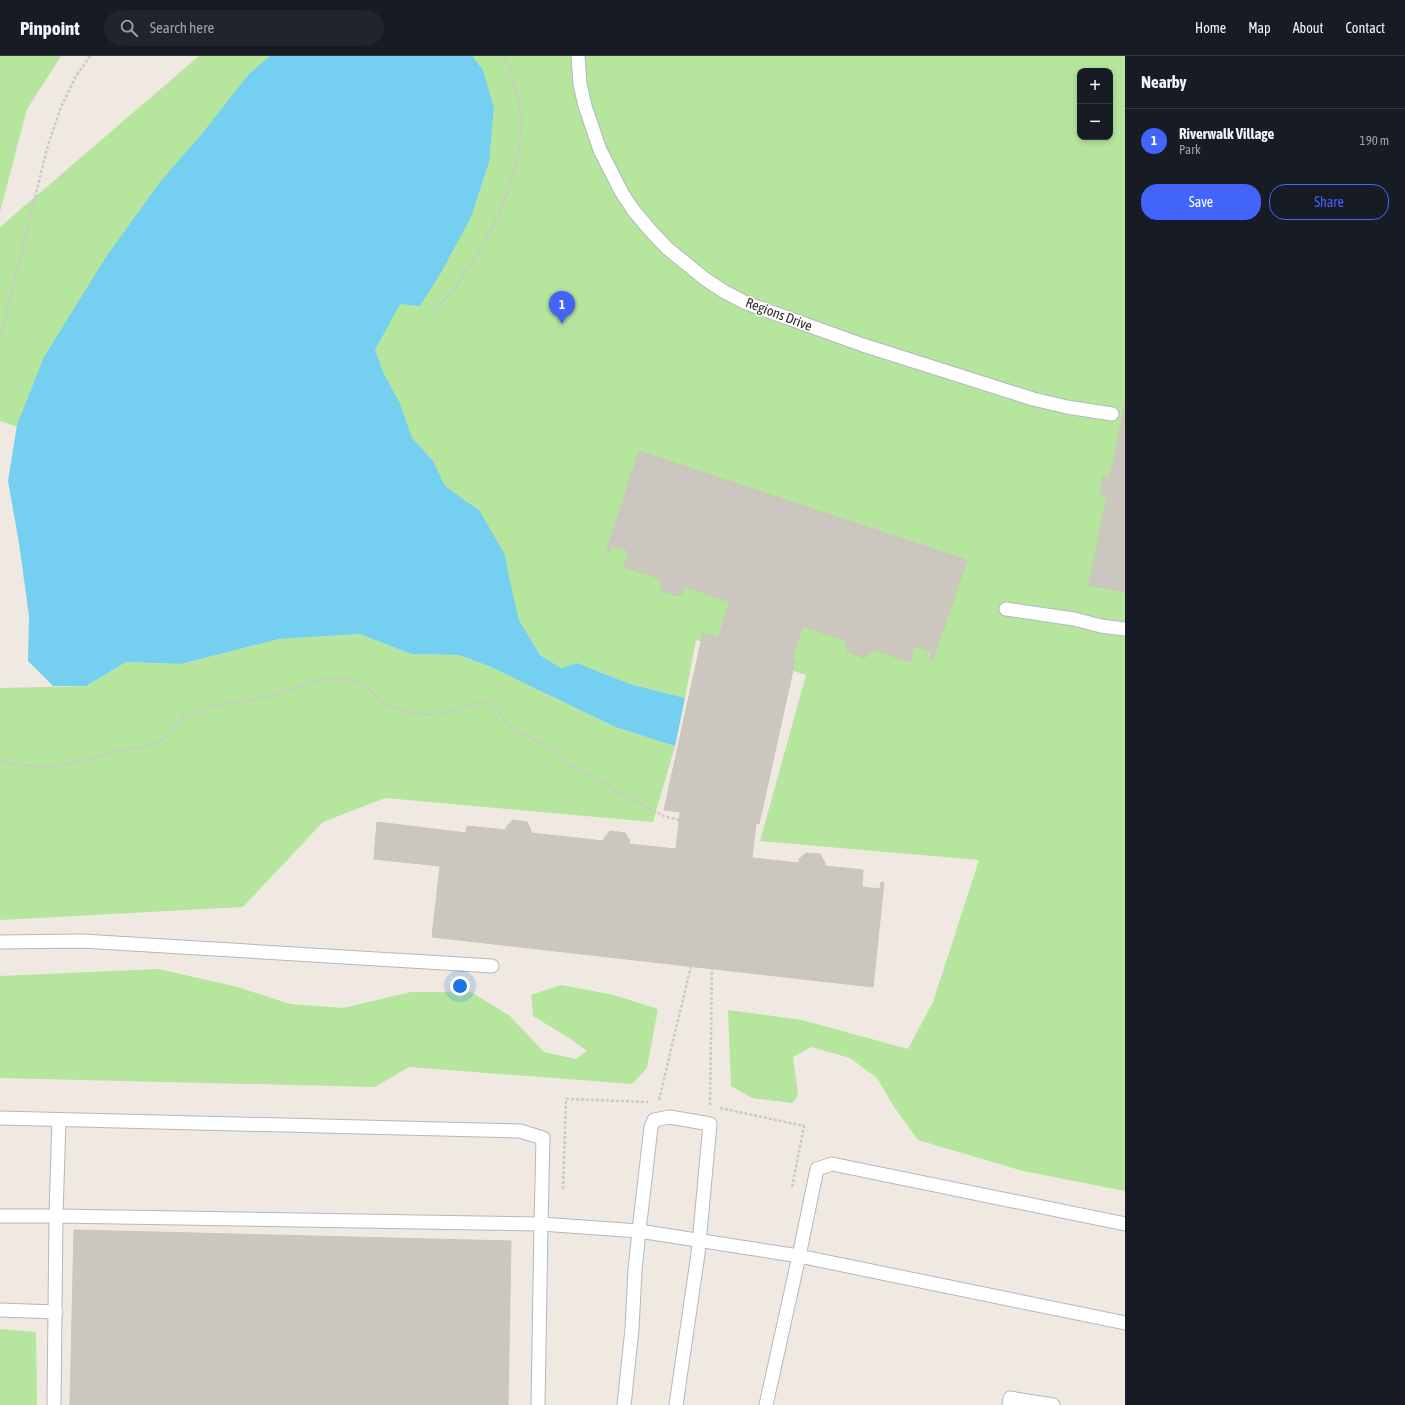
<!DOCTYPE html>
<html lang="en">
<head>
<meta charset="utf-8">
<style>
  body { margin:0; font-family:"Asap Condensed",sans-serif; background:#20242c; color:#f1f3f6 }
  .controls { position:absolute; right:12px; top:12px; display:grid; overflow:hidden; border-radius:8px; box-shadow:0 2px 6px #0003 }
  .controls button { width:36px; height:36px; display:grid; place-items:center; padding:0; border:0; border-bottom:1px solid #363941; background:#171b24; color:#f1f3f6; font:20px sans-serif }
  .you { position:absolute; left:460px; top:930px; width:14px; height:14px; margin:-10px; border:3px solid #fff; border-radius:50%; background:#1a73e8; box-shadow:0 0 0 6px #1a73e833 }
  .badge { display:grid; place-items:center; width:26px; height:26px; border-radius:50%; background:#4264fb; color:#fff; font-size:13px; font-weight:700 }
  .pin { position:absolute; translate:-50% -33px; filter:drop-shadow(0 1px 2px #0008) }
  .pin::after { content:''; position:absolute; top:21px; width:14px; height:12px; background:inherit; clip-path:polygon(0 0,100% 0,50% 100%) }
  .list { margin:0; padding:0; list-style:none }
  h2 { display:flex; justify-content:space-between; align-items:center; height:52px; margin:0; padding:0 16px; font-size:17px }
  h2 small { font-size:13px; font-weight:400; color:#9ea1a6 }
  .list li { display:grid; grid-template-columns:26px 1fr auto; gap:12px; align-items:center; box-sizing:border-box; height:64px; padding:0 16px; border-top:1px solid #363941 }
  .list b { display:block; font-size:15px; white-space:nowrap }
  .list p { margin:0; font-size:13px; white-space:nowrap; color:#9ea1a6 }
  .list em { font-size:13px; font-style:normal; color:#9ea1a6 }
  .actions { display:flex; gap:8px; padding:12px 16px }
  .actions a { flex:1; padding:9px 0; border:1px solid #4264fb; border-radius:16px; text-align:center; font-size:14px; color:#4264fb }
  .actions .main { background:#4264fb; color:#fff }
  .icon { flex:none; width:22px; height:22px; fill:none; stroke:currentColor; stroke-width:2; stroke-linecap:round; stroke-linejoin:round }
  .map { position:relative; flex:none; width:1125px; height:1349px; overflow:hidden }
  header { display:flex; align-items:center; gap:24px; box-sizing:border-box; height:56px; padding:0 20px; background:#171b24; border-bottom:1px solid #363941 }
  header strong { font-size:19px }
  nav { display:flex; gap:22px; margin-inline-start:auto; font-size:14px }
  .search { width:280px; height:36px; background:#20242c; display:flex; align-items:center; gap:10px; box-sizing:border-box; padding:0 14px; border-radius:22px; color:#9ea1a6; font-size:15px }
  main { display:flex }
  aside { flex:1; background:#171b24 }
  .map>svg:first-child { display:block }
  .green { fill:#b6e59e; fill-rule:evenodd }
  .water { fill:#75cff0 }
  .building { fill:#cbc7bf; stroke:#cbc5ba }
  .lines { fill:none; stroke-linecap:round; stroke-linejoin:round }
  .lane-casing { stroke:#b4b7c1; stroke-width:15 }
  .path { stroke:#c9c9c9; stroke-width:2.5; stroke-dasharray:3 2; stroke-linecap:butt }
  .lane { stroke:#fff; stroke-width:13 }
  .labels { text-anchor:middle; stroke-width:3; stroke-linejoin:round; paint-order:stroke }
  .street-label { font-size:14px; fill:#2e2e2e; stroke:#fff }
</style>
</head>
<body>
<header>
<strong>Pinpoint</strong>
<div class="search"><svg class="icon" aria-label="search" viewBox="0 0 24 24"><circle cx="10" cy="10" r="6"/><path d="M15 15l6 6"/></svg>Search here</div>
<nav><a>Home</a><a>Map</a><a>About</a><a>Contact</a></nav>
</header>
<main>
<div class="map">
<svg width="1125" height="1349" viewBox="0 0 1125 1349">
  <rect width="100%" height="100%" fill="#efe9e1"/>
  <g class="green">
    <polygon points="0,0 61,0 27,53 0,156"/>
    <path d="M199 0H1125V1135L1023 1115 918 1084 894 1051 877 1022 850 1002 811 991 793 1001 798 1039 792 1047 752 1042 731 1030 728 954 802 964 908 993 933 946 979 804 760 785 806 619 696 584 685 642 630 628 577 607 561 612 540 599 519 564 509 526 0 365V171ZM1080 15H1110V81H1080Z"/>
    <polygon points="360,578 411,598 459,599 491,611 615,671 675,690 653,766 385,742 323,766 243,851 0,864 0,632 86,630 126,606 181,608 279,583"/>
    <polygon points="158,913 238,931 290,948 343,952 411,936 471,936 510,960 544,996 576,1003 587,995 569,982 533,960 531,939 561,929 614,939 658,953 647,1012 632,1028 409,1011 375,1031 0,1022 0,920"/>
    <polygon points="0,1273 36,1276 37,1349 0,1349"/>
  </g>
  <polygon class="water" points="270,0 472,0 483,14 494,52 489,106 471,161 442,215 420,250 400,248 375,294 383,316 400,348 412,382 433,405 445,430 464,444 479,454 505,499 510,526 519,564 540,599 561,612 577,607 630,628 685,642 675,690 615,671 491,611 459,599 411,598 360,578 279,583 181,608 126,606 86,630 53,630 28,605 29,560 19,487 8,425 17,369 44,301 106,201 160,126 201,79 249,18"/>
  <g class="building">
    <polygon points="1125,347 1125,536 1089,529 1107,439 1100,438 1103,419 1110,421"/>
    <polygon points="639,395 967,504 933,604 930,603 932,596 915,590 910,606 872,593 871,597 864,602 848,596 846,589 847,585 803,570 792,603 795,605 759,768 756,767 752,802 799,807 799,803 806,797 820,798 825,807 825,810 863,814 862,831 880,833 881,826 884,826 873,931 432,881 440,810 374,803 377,766 466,777 467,770 506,774 506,771 513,764 527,766 531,774 531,777 604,785 604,782 610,775 625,777 630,785 629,788 676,793 680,756 664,754 703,577 718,582 730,546 686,531 684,535 678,540 662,535 660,527 661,523 624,511 629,495 611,489 609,496 606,495"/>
    <polygon points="74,1174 511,1185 508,1349 70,1349"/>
  </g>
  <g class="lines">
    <defs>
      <g id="lane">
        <polyline points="578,0 580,28 585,50 600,94 622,137 634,155 650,174 667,192 705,223 725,236 746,247 863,289 1033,343 1067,351 1112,358"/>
        <polyline points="1006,553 1074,563 1101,570 1125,573"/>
        <polyline points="0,886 82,885 492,910"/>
        <polyline points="0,1062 520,1075 543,1082 541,1168 639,1175 799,1200 766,1349"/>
        <polyline points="0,1160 56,1160 59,1064"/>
        <polyline points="1125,1168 832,1108 817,1113 799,1200 1125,1267"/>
        <polyline points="0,1254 56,1256"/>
        <polyline points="54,1349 56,1160 541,1168 538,1349"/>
        <polyline points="624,1349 632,1273 635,1214 639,1175 651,1071 654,1064 670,1061 710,1068 698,1198 676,1349"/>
        <polyline points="1009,1349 1010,1342 1053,1349"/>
      </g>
    </defs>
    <use href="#lane" class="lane-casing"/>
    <g class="path">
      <path d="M433 257C444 244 455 232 464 219 497 170 528 107 519 46 517 31 510 15 505 0"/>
      <polyline points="0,282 48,89 61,51 76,20 90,0"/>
      <polyline points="0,703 13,708 42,711 57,710 123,694 149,690 161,684 183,662 210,650 268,641 322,623 343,622 356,625 365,630 388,650 422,659 442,658 485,645 495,652 515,675 537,685 555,695 567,707 650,753 664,760 679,764"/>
      <polyline points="659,1044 691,910"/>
      <polyline points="710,1049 712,913"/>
      <polyline points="720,1052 804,1070 792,1131"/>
      <polyline points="563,1133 566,1043 648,1046"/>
    </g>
    <use href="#lane" class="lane"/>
  </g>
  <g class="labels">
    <g class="street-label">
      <text transform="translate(779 258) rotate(21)" y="5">Regions Drive</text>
    </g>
  </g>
</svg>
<div class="controls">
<button>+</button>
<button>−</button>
</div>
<div class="you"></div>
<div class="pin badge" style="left:562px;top:268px">1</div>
</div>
<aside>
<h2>Nearby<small></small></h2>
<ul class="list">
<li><span class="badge">1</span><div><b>Riverwalk Village</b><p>Park</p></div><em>190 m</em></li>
</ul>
<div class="actions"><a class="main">Save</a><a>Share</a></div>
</aside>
</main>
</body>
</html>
